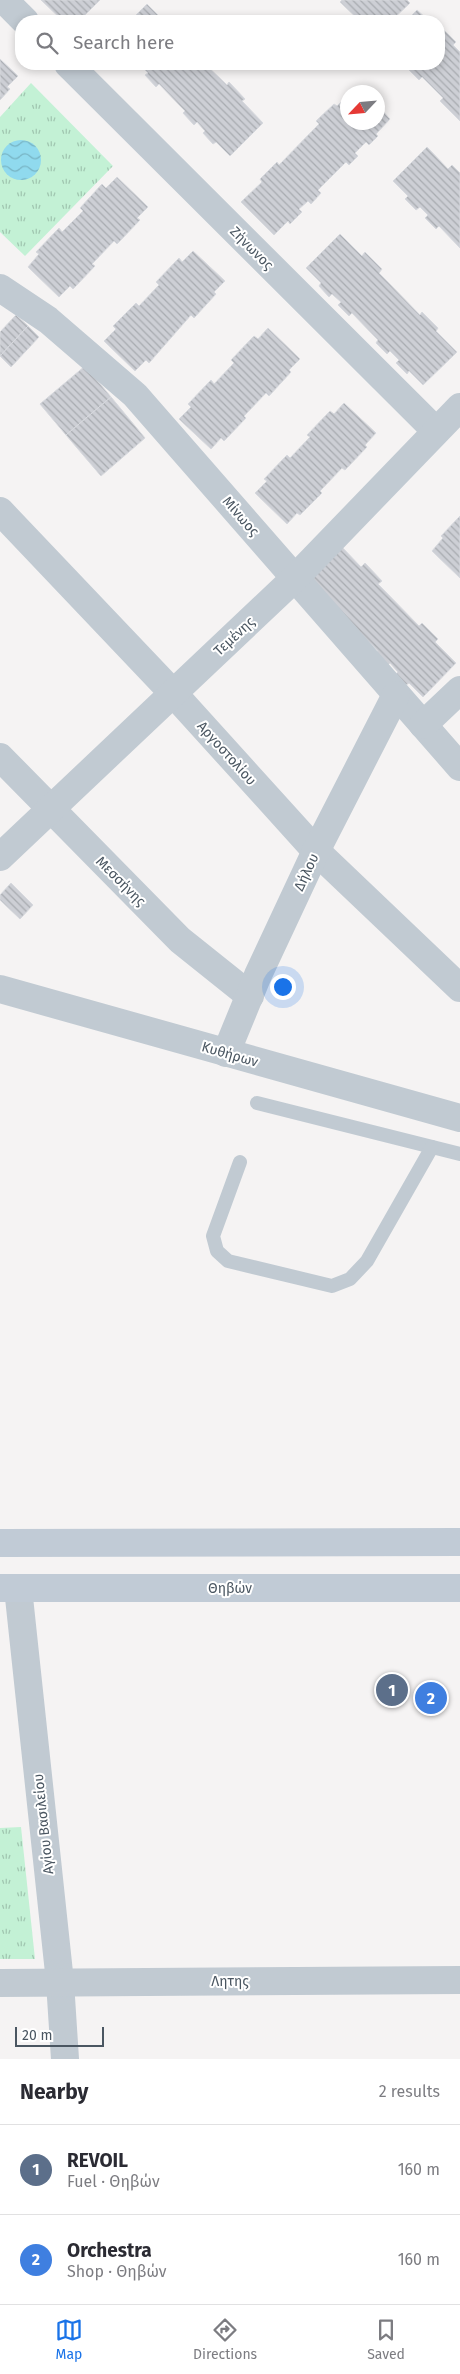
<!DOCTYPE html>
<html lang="en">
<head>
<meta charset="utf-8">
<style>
  body { margin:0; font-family:"Fira Sans",sans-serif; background:#f2f2f3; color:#2b2b33 }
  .compass { position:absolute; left:340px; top:85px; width:45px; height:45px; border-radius:50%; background:#fff; box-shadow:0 2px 8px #0003; rotate:244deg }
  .scale { position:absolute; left:15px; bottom:12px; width:89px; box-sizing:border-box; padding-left:5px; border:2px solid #4a5661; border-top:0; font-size:14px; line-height:18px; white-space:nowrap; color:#4a5661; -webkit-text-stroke:4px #fff; paint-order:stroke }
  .you { position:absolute; left:282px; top:986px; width:18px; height:18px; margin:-12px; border:4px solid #fff; border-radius:50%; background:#1a73e8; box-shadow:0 0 0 8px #1a73e833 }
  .badge { display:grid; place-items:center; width:32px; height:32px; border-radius:50%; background:#1a73e8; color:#fff; font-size:16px; font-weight:700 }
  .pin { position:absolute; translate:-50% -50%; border:2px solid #fff; box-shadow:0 1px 5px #0006 }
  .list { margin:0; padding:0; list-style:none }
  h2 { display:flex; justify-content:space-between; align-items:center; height:65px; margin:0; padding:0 20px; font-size:21px }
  h2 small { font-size:16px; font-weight:400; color:#7c7c81 }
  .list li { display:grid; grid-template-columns:32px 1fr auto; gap:15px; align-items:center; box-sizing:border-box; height:90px; padding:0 20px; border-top:1px solid #e1e1e2 }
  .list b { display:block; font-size:19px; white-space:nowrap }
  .list p { margin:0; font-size:16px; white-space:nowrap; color:#7c7c81 }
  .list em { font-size:16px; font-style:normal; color:#7c7c81 }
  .icon { flex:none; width:28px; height:28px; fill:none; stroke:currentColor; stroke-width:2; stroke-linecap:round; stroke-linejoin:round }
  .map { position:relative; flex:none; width:460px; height:2059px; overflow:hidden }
  .search { position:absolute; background:#fff; box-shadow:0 2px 8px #0003; left:15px; right:15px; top:15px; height:55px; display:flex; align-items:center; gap:12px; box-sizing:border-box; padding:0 18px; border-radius:20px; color:#7c7c81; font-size:19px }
  .sheet { height:245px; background:#fff }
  nav { display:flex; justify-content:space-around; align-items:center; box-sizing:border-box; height:70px; border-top:1px solid #e1e1e2; background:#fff; font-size:14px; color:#7c7c81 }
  nav a { display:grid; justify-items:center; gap:2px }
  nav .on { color:#1a73e8 }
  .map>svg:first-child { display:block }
  .park { fill:url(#park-tufts) }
  .water { fill:url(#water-waves) }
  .building { fill:url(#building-back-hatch); stroke:#d7d9de }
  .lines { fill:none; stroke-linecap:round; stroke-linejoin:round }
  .lane { stroke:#c1cad2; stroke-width:14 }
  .street { stroke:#c1cad2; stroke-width:28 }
  .secondary { stroke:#c1cbd6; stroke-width:28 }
  .labels { text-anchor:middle; stroke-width:4; stroke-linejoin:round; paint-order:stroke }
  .street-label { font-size:14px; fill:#4a5661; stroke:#fff }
</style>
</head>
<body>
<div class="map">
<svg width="460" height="2059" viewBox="0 0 460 2059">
  <defs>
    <pattern id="park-tufts" width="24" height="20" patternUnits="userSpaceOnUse" patternTransform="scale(1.25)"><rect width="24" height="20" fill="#c3f1d5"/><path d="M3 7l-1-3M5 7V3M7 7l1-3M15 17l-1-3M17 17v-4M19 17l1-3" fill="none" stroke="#a0c6b0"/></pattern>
    <pattern id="water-waves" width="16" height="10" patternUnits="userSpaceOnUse" patternTransform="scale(1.25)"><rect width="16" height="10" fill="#90daee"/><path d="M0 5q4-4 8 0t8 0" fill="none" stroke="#78b4c4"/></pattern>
    <pattern id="building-back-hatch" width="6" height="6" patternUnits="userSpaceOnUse" patternTransform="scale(1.25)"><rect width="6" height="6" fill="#cdcfd5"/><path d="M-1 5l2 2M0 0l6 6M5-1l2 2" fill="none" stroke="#a8abb0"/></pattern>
  </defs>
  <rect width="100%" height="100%" fill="#f5f3f3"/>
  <g class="park">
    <polygon points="31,83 113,166 25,256 0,232 0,117"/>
    <polygon points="21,1827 35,1959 0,1959 0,1828"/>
  </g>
  <circle class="water" cx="21" cy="160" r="20"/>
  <g class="building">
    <polygon points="41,0 100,0 82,18 79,16 74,21 63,21"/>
    <polygon points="342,0 407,0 410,3 391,21 360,21 340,2"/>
    <polygon points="147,4 164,21 130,21"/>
    <polygon points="417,10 429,21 406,21"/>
    <polygon points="439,25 456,42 453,45 460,52 460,121 440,101 443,98 422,77 419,80 403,64 439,64"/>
    <polygon points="0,59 18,76 7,87 10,89 0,100"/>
    <polygon points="132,64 205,64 227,85 229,82 245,99 242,101 263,123 230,156 216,142 213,144 203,133 205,131 197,122 194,125 183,113 185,111 159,84 156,87 145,75 148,73 139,64 136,68"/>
    <polygon points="357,86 364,92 350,92"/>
    <polygon points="348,95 348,122 378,122 378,106 390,119 376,134 378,136 369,145 366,142 355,153 358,156 349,165 346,162 318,190 321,193 311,204 308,201 299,209 302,212 290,224 288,221 274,235 241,202 262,182 260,179 277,162 279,165 319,124 316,121 334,104 337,106"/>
    <polygon points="427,147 448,169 452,165 460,173 460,248 439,226 436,229 425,218 428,215 420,207 416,210 405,199 408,196 393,181"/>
    <polygon points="117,177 148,207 137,218 140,220 117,244 114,241 92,264 95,266 73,289 70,286 59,297 28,267 39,254 36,252 59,228 62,232 83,211 80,208 102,184 106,188"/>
    <polygon points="340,234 362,256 365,252 382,269 379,273 420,315 422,312 438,328 436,331 457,352 423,385 409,371 407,374 396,363 399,360 390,351 387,354 376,343 378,340 352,313 349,316 338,305 341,302 332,294 329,297 319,286 321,283 306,268"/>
    <polygon points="193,251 225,281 214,292 216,294 194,318 191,315 149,363 146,360 135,371 104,341 116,329 113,326 136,303 139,306 159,285 156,282 179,258 182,262"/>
    <polygon points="16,315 28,326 0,356 0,332"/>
    <polygon points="28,326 39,337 11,367 0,356"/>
    <polygon points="268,328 300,359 289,370 291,372 269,396 266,393 244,416 246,418 224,441 221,438 211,449 179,419 191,407 188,404 211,380 214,384 234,363 231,360 254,336 258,339"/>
    <polygon points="85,366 111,397 66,435 40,404"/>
    <polygon points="111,397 145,438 101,476 66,435"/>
    <polygon points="344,403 376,433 365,445 367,447 345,470 342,468 320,491 322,493 300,515 297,513 287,524 255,493 267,481 264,479 287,455 290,458 310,437 307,435 330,411 334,414"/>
    <polygon points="460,516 460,578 432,551 443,538 441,536"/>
    <polygon points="340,545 361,567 365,563 382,581 378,584 419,626 422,623 438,639 435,642 456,663 423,697 409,683 406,685 396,674 398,672 390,663 387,666 376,654 378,651 306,579"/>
    <polygon points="11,883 33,905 20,919 0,900 0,895"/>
  </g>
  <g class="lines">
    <g class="lane">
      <polyline points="257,1103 460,1154"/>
      <polyline points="240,1162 213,1236 217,1251 228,1261 332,1286 350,1279 367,1261 432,1147"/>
    </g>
    <g class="street">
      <polyline points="4,0 25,21"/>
      <polyline points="68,64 436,431"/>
      <polyline points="0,288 48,320 135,395 460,767"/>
      <polyline points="0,511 173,693 316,851 460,988"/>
      <polyline points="423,725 460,690"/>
      <polyline points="0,757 180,940 250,996"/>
      <polyline points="0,857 295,578 460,407"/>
      <polyline points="0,989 460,1118"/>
      <polyline points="226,1053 258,975 316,851 396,695"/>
      <polyline points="18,1588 60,1982 65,2059"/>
      <polyline points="0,1983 460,1980"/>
    </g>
    <g class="secondary">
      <polyline points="0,1543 460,1542"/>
      <polyline points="0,1588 460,1588"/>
    </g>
  </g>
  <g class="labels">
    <g class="street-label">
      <text transform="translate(252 248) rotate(45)" y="5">Ζήνωνος</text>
      <text transform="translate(241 516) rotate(49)" y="5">Μίνωος</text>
      <text transform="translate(234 636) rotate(-43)" y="5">Τεμένης</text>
      <text transform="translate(227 753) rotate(48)" y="5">Αργοστολίου</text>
      <text transform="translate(306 872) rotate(-65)" y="5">Δήλου</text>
      <text transform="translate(121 881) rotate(45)" y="5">Μεσσήνης</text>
      <text transform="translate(230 1054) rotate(16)" y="5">Κυθήρων</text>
      <text x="230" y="1593">Θηβών</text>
      <text transform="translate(43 1824) rotate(-96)" y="5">Αγίου Βασιλείου</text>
      <text x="230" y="1986">Λητης</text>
    </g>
  </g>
</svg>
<svg class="compass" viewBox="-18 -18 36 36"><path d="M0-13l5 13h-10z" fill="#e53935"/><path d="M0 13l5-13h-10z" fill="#7c7c81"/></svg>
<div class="scale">20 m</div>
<div class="you"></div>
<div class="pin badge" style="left:392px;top:1690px;background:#5c6f8a">1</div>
<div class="pin badge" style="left:431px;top:1698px;background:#3f7fe0">2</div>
<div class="search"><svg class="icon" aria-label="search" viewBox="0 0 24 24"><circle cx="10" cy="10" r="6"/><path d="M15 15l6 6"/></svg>Search here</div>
</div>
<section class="sheet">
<h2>Nearby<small>2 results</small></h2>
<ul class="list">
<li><span class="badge" style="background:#5c6f8a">1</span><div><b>REVOIL</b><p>Fuel · Θηβών</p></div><em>160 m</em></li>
<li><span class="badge" style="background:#3f7fe0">2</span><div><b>Orchestra</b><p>Shop · Θηβών</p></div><em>160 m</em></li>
</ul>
</section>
<nav>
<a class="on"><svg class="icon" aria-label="map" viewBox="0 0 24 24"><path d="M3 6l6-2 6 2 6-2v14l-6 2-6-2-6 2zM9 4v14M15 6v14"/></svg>Map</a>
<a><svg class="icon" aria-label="directions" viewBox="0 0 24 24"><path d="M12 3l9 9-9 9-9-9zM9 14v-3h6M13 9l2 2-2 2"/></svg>Directions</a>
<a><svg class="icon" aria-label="saved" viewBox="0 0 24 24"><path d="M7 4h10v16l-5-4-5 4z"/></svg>Saved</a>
</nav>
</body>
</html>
